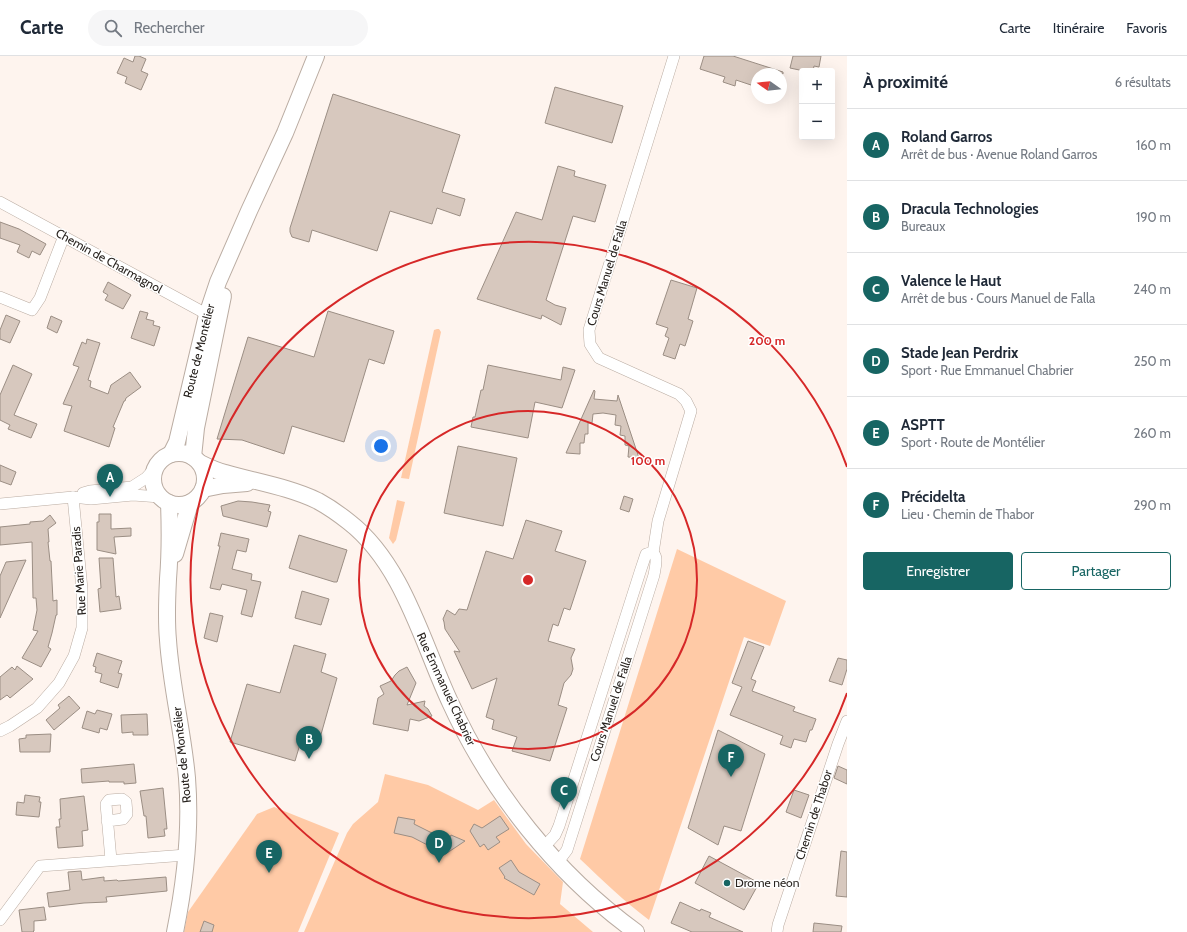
<!DOCTYPE html>
<html lang="fr">
<head>
<meta charset="utf-8">
<style>
  body { margin:0; font-family:Cabin,sans-serif; background:#f6f6f7; color:#1f2937 }
  .controls { position:absolute; right:12px; top:12px; display:grid; overflow:hidden; border-radius:4px; box-shadow:0 4px 16px #0002 }
  .controls button { width:36px; height:36px; display:grid; place-items:center; padding:0; border:0; border-bottom:1px solid #e0e1e3; background:#fff; color:#1f2937; font:20px sans-serif }
  .compass { position:absolute; left:751px; top:12px; width:36px; height:36px; border-radius:50%; background:#fff; box-shadow:0 4px 16px #0002; rotate:285deg }
  .you { position:absolute; left:381px; top:390px; width:14px; height:14px; margin:-10px; border:3px solid #fff; border-radius:50%; background:#1a73e8; box-shadow:0 0 0 6px #1a73e833 }
  .badge { display:grid; place-items:center; width:26px; height:26px; border-radius:50%; background:#176563; color:#fff; font-size:13px; font-weight:700 }
  .pin { position:absolute; translate:-50% -33px; filter:drop-shadow(0 1px 2px #0008) }
  .pin::after { content:''; position:absolute; top:21px; width:14px; height:12px; background:inherit; clip-path:polygon(0 0,100% 0,50% 100%) }
  .list { margin:0; padding:0; list-style:none }
  h2 { display:flex; justify-content:space-between; align-items:center; height:52px; margin:0; padding:0 16px; font-size:17px }
  h2 small { font-size:13px; font-weight:400; color:#747a83 }
  .list li { display:grid; grid-template-columns:26px 1fr auto; gap:12px; align-items:center; box-sizing:border-box; height:72px; padding:0 16px; border-top:1px solid #e0e1e3 }
  .list b { display:block; font-size:15px; white-space:nowrap }
  .list p { margin:0; font-size:13px; white-space:nowrap; color:#747a83 }
  .list em { font-size:13px; font-style:normal; color:#747a83 }
  .actions { display:flex; gap:8px; padding:12px 16px }
  .actions a { flex:1; padding:9px 0; border:1px solid #176563; border-radius:4px; text-align:center; font-size:14px; color:#176563 }
  .actions .main { background:#176563; color:#fff }
  .icon { flex:none; width:22px; height:22px; fill:none; stroke:currentColor; stroke-width:2; stroke-linecap:round; stroke-linejoin:round }
  .map { position:relative; flex:none; width:847px; height:876px; overflow:hidden }
  header { display:flex; align-items:center; gap:24px; box-sizing:border-box; height:56px; padding:0 20px; background:#fff; border-bottom:1px solid #e0e1e3 }
  header strong { font-size:19px }
  nav { display:flex; gap:22px; margin-inline-start:auto; font-size:14px }
  .search { width:280px; height:36px; background:#f6f6f7; display:flex; align-items:center; gap:10px; box-sizing:border-box; padding:0 14px; border-radius:22px; color:#747a83; font-size:15px }
  main { display:flex }
  aside { flex:1; background:#fff }
  .map>svg:first-child { display:block }
  .green { fill:#ffcaa6 }
  .building { fill:#d7c8be; stroke:#9b8e84 }
  .lines { fill:none; stroke-linecap:round; stroke-linejoin:round }
  .street-casing { stroke:#baaca2; stroke-width:12 }
  .secondary-casing { stroke:#baaca2; stroke-width:18 }
  .street { stroke:#fff; stroke-width:11 }
  .secondary { stroke:#fff; stroke-width:16 }
  .ring { fill:none; stroke:#d62828; stroke-width:2 }
  .poi-dot { fill:#176563; stroke:#fff; stroke-width:1.5 }
  .labels { text-anchor:middle; stroke-width:3; stroke-linejoin:round; paint-order:stroke }
  .street-label { font-size:12px; fill:#28231f; stroke:#fff }
  .poi-label { font-size:12px; fill:#28231f; stroke:#fff; text-anchor:start }
  .centre { fill:#d62828; stroke:#fff; stroke-width:2 }
  .ring-label { font-size:12px; text-anchor:middle; font-weight:bold; fill:#d62828; stroke:#fff; stroke-width:3; stroke-linejoin:round; paint-order:stroke }
</style>
</head>
<body>
<header>
<strong>Carte</strong>
<div class="search"><svg class="icon" aria-label="search" viewBox="0 0 24 24"><circle cx="10" cy="10" r="6"/><path d="M15 15l6 6"/></svg>Rechercher</div>
<nav><a>Carte</a><a>Itinéraire</a><a>Favoris</a></nav>
</header>
<main>
<div class="map">
<svg width="847" height="876" viewBox="0 0 847 876">
  <rect width="100%" height="100%" fill="#fef4ee"/>
  <g class="green">
    <polygon points="437,273 439,273 441,276 409,423 401,422 434,274"/>
    <polygon points="397,444 405,446 396,484 393,488 389,482"/>
    <path d="M677 493 786 545 770 590 744 581 649 864C624 845 602 824 580 803Z"/>
    <polygon points="385,718 428,729 478,754 494,744 526,788 563,826 560,848 593,876 304,876 347,777 353,768 378,746"/>
    <polygon points="274,751 339,777 298,876 184,876 188,856 257,758"/>
  </g>
  <g class="building">
    <polygon points="135,0 139,0 146,3 141,15 148,18 141,34 125,27 127,21 117,17 124,2 133,6"/>
    <polygon points="704,0 733,0 783,16 783,18 757,18 757,31 736,24 735,30 723,26 725,21 700,13"/>
    <polygon points="793,0 821,0 819,11 814,10 813,15 804,15 790,12"/>
    <polygon points="555,31 623,50 612,87 545,67"/>
    <polygon points="333,38 460,79 442,136 465,143 460,160 437,152 432,168 390,155 377,195 312,174 309,186 292,181 290,176 290,172"/>
    <polygon points="558,110 575,115 574,120 606,129 595,166 573,160 546,244 555,249 566,252 561,269 542,259 541,263 477,243 516,156 542,164"/>
    <polygon points="0,166 19,173 46,188 40,199 32,195 29,202 17,196 20,189 0,182"/>
    <polygon points="671,224 697,232 688,263 693,265 685,290 680,288 675,303 663,299 669,282 665,280 668,272 656,268"/>
    <polygon points="108,226 131,239 123,253 105,244 108,239 103,236"/>
    <polygon points="140,255 148,257 146,263 154,265 153,269 160,271 154,290 131,282"/>
    <polygon points="328,255 394,275 384,308 369,303 344,386 292,370 284,398 242,384 217,383 248,281 314,301"/>
    <polygon points="6,259 20,265 10,287 0,283 0,274"/>
    <polygon points="51,260 62,265 57,277 47,272"/>
    <polygon points="87,283 100,287 88,324 91,325 90,331 108,338 111,329 130,316 141,331 126,342 125,345 124,345 113,371 115,372 109,391 64,375 72,350 63,348 79,311 73,309 82,286 86,288"/>
    <polygon points="13,309 32,318 14,359 37,368 31,382 8,373 10,369 0,364 0,339"/>
    <polygon points="488,309 561,324 563,311 575,314 562,352 535,346 528,382 471,371 473,361 475,361 481,334 483,334"/>
    <polygon points="594,334 595,335 594,343 617,345 618,339 639,402 628,401 629,390 625,389 625,380 620,379 621,370 615,369 616,359 603,357 593,358 592,367 588,367 588,378 585,378 584,387 580,387 580,398 566,397"/>
    <polygon points="458,390 517,402 503,470 444,457"/>
    <polygon points="0,409 16,416 11,429 0,425"/>
    <polygon points="624,440 633,443 629,456 620,453"/>
    <polygon points="238,445 252,446 270,449 268,455 271,456 267,471 223,460 221,450"/>
    <polygon points="99,458 111,458 111,473 131,472 131,480 114,481 116,498 97,494 97,466 99,466"/>
    <polygon points="50,459 56,467 48,473 49,486 48,486 50,505 51,505 53,545 57,544 57,559 56,559 52,577 48,591 51,593 41,611 22,602 38,575 33,574 37,554 36,542 33,542 32,486 0,489 0,471 30,468 30,466 43,465"/>
    <polygon points="526,464 562,475 555,495 586,505 570,554 564,552 558,570 553,568 548,585 575,593 571,602 573,613 571,619 564,627 558,649 567,652 550,705 512,695 517,681 492,673 494,664 486,661 497,622 472,633 454,595 460,596 445,573 444,566 443,563 447,554 455,559 459,553 467,554 486,495 513,503"/>
    <polygon points="221,477 249,483 246,496 237,494 232,513 252,518 251,524 261,526 252,561 241,558 247,534 222,528 220,534 210,532 220,490 218,490"/>
    <polygon points="299,479 347,494 337,526 334,526 289,512"/>
    <polygon points="99,502 113,502 116,541 119,540 121,553 100,556 98,533 101,532"/>
    <polygon points="26,504 0,562 0,520 6,506"/>
    <polygon points="302,535 329,543 321,569 295,562"/>
    <polygon points="210,557 223,560 217,586 204,582"/>
    <polygon points="748,585 764,591 751,623 756,625 752,635 795,651 793,655 816,663 812,674 810,674 806,686 794,683 791,692 780,688 783,680 730,659 742,631 732,627"/>
    <polygon points="294,589 326,598 321,616 337,622 320,682 303,678 295,705 230,686 247,628 280,637"/>
    <polygon points="97,597 122,605 118,617 122,618 118,632 100,626 102,618 95,616 96,611 93,610"/>
    <polygon points="838,602 847,604 847,613 842,629 829,625"/>
    <polygon points="17,610 33,623 10,642 7,639 0,644 0,621 12,611 15,614"/>
    <polygon points="407,611 416,627 407,649 425,645 424,650 428,653 432,660 419,665 410,663 408,675 373,668 378,642 384,638 380,630 391,625 395,619 399,615"/>
    <polygon points="69,640 80,652 54,674 46,664 60,652 58,649"/>
    <polygon points="97,654 112,658 107,674 100,672 99,677 82,672 87,655 95,658"/>
    <polygon points="147,658 148,679 133,679 133,676 122,677 121,659"/>
    <polygon points="718,674 765,698 741,775 724,770 718,789 688,772"/>
    <polygon points="51,678 50,696 20,696 19,683 26,682 26,679"/>
    <polygon points="134,708 136,727 124,728 124,726 109,726 109,725 82,727 81,713"/>
    <polygon points="838,710 847,714 847,728 834,722"/>
    <polygon points="163,732 167,773 164,773 165,780 148,782 146,760 144,760 140,735"/>
    <polygon points="794,734 809,739 801,762 786,756"/>
    <polygon points="25,739 40,741 39,746 41,746 39,761 16,759 17,746 24,747"/>
    <polygon points="84,740 88,774 82,775 83,790 58,792 56,771 60,771 59,763 61,763 60,743"/>
    <polygon points="500,760 509,773 496,781 500,786 488,794 484,788 480,791 470,775 474,768 482,772"/>
    <polygon points="398,761 415,764 414,768 448,785 451,779 465,785 438,803 441,796 412,781 394,777"/>
    <polygon points="841,795 847,796 847,841 836,840"/>
    <polygon points="709,800 759,827 744,854 695,827"/>
    <polygon points="511,804 519,816 540,828 534,839 504,822 505,821 499,812"/>
    <polygon points="81,815 82,824 104,821 104,825 117,824 118,825 166,821 167,835 106,841 107,846 84,847 49,851 47,837 70,834 68,816"/>
    <polygon points="680,846 700,855 701,853 711,857 709,861 743,876 692,876 671,867"/>
    <polygon points="44,851 46,864 34,865 34,875 33,875 34,876 22,876 19,854"/>
    <polygon points="204,865 214,869 212,876 200,876"/>
    <polygon points="814,867 842,870 841,876 813,876"/>
  </g>
  <g class="lines">
    <defs>
      <g id="street">
        <polyline points="0,146 201,255 211,262"/>
        <polyline points="0,241 32,254 40,242 64,180"/>
        <polyline points="83,437 90,435 132,431 146,422 156,411"/>
        <polyline points="0,448 73,441 91,443 133,439 160,441"/>
        <polyline points="653,497 658,465 691,355 686,345 679,338 599,302 590,288 589,274 674,0"/>
        <polyline points="0,675 10,670 37,652 59,627 74,600 82,572 82,533 73,441"/>
        <polyline points="107,765 123,763 127,758 126,746 122,743 109,744 106,748 111,804"/>
        <path d="M544 791 555 779 559 770 640 516 646 498C661 492 655 512 654 519L567 794 558 806"/>
        <polyline points="0,864 40,810 186,799"/>
        <polyline points="777,876 778,869 838,688 847,665"/>
      </g>
      <g id="secondary">
        <circle cx="179" cy="423" r="26"/>
        <polyline points="171,398 177,386 207,259 218,226 249,155 285,77 316,0"/>
        <polyline points="193,401 196,372 223,240"/>
        <path d="M200 407C208 411 217 415 225 417 256 426 289 431 318 445 329 451 339 458 349 466 403 508 422 586 450 646 491 736 556 818 636 876"/>
        <polyline points="203,433 223,429 247,427"/>
        <path d="M169 447C170 472 170 498 168 523 167 543 166 563 168 584 171 630 183 676 187 722 191 772 185 827 175 876"/>
        <polyline points="175,498 190,447"/>
      </g>
    </defs>
    <use href="#street" class="street-casing"/>
    <use href="#secondary" class="secondary-casing"/>
    <use href="#street" class="street"/>
    <use href="#secondary" class="secondary"/>
  </g>
  <g class="ring">
    <circle cx="528" cy="524" r="169"/>
    <path d="M847 637A338 338 0 1 1 847 411"/>
  </g>
  <circle class="poi-dot" cx="727" cy="827" r="4"/>
  <g class="labels">
    <g class="street-label">
      <text transform="translate(109 205) rotate(29)" y="4">Chemin de Charmagnol</text>
      <text transform="translate(607 217) rotate(-73)" y="4">Cours Manuel de Falla</text>
      <text transform="translate(199 295) rotate(-76)" y="4">Route de Montélier</text>
      <text transform="translate(79 515) rotate(-94)" y="4">Rue Marie Paradis</text>
      <text transform="translate(446 633) rotate(65)" y="4">Rue Emmanuel Chabrier</text>
      <text transform="translate(611 653) rotate(-72)" y="4">Cours Manuel de Falla</text>
      <text transform="translate(182 699) rotate(-96)" y="4">Route de Montélier</text>
      <text transform="translate(814 759) rotate(-72)" y="4">Chemin de Thabor</text>
    </g>
    <g class="poi-label">
      <text x="735" y="831">Drome néon</text>
    </g>
  </g>
  <circle cx="528" cy="524" r="6" class="centre"/>
  <g class="ring-label">
    <text x="767" y="289">200 m</text>
    <text x="648" y="409">100 m</text>
  </g>
</svg>
<div class="controls">
<button>+</button>
<button>−</button>
</div>
<svg class="compass" viewBox="-18 -18 36 36"><path d="M0-13l5 13h-10z" fill="#e53935"/><path d="M0 13l5-13h-10z" fill="#747a83"/></svg>
<div class="you"></div>
<div class="pin badge" style="left:110px;top:441px">A</div>
<div class="pin badge" style="left:309px;top:703px">B</div>
<div class="pin badge" style="left:564px;top:754px">C</div>
<div class="pin badge" style="left:439px;top:807px">D</div>
<div class="pin badge" style="left:269px;top:817px">E</div>
<div class="pin badge" style="left:731px;top:721px">F</div>
</div>
<aside>
<h2>À proximité<small>6 résultats</small></h2>
<ul class="list">
<li><span class="badge">A</span><div><b>Roland Garros</b><p>Arrêt de bus · Avenue Roland Garros</p></div><em>160 m</em></li>
<li><span class="badge">B</span><div><b>Dracula Technologies</b><p>Bureaux</p></div><em>190 m</em></li>
<li><span class="badge">C</span><div><b>Valence le Haut</b><p>Arrêt de bus · Cours Manuel de Falla</p></div><em>240 m</em></li>
<li><span class="badge">D</span><div><b>Stade Jean Perdrix</b><p>Sport · Rue Emmanuel Chabrier</p></div><em>250 m</em></li>
<li><span class="badge">E</span><div><b>ASPTT</b><p>Sport · Route de Montélier</p></div><em>260 m</em></li>
<li><span class="badge">F</span><div><b>Précidelta</b><p>Lieu · Chemin de Thabor</p></div><em>290 m</em></li>
</ul>
<div class="actions"><a class="main">Enregistrer</a><a>Partager</a></div>
</aside>
</main>
</body>
</html>
